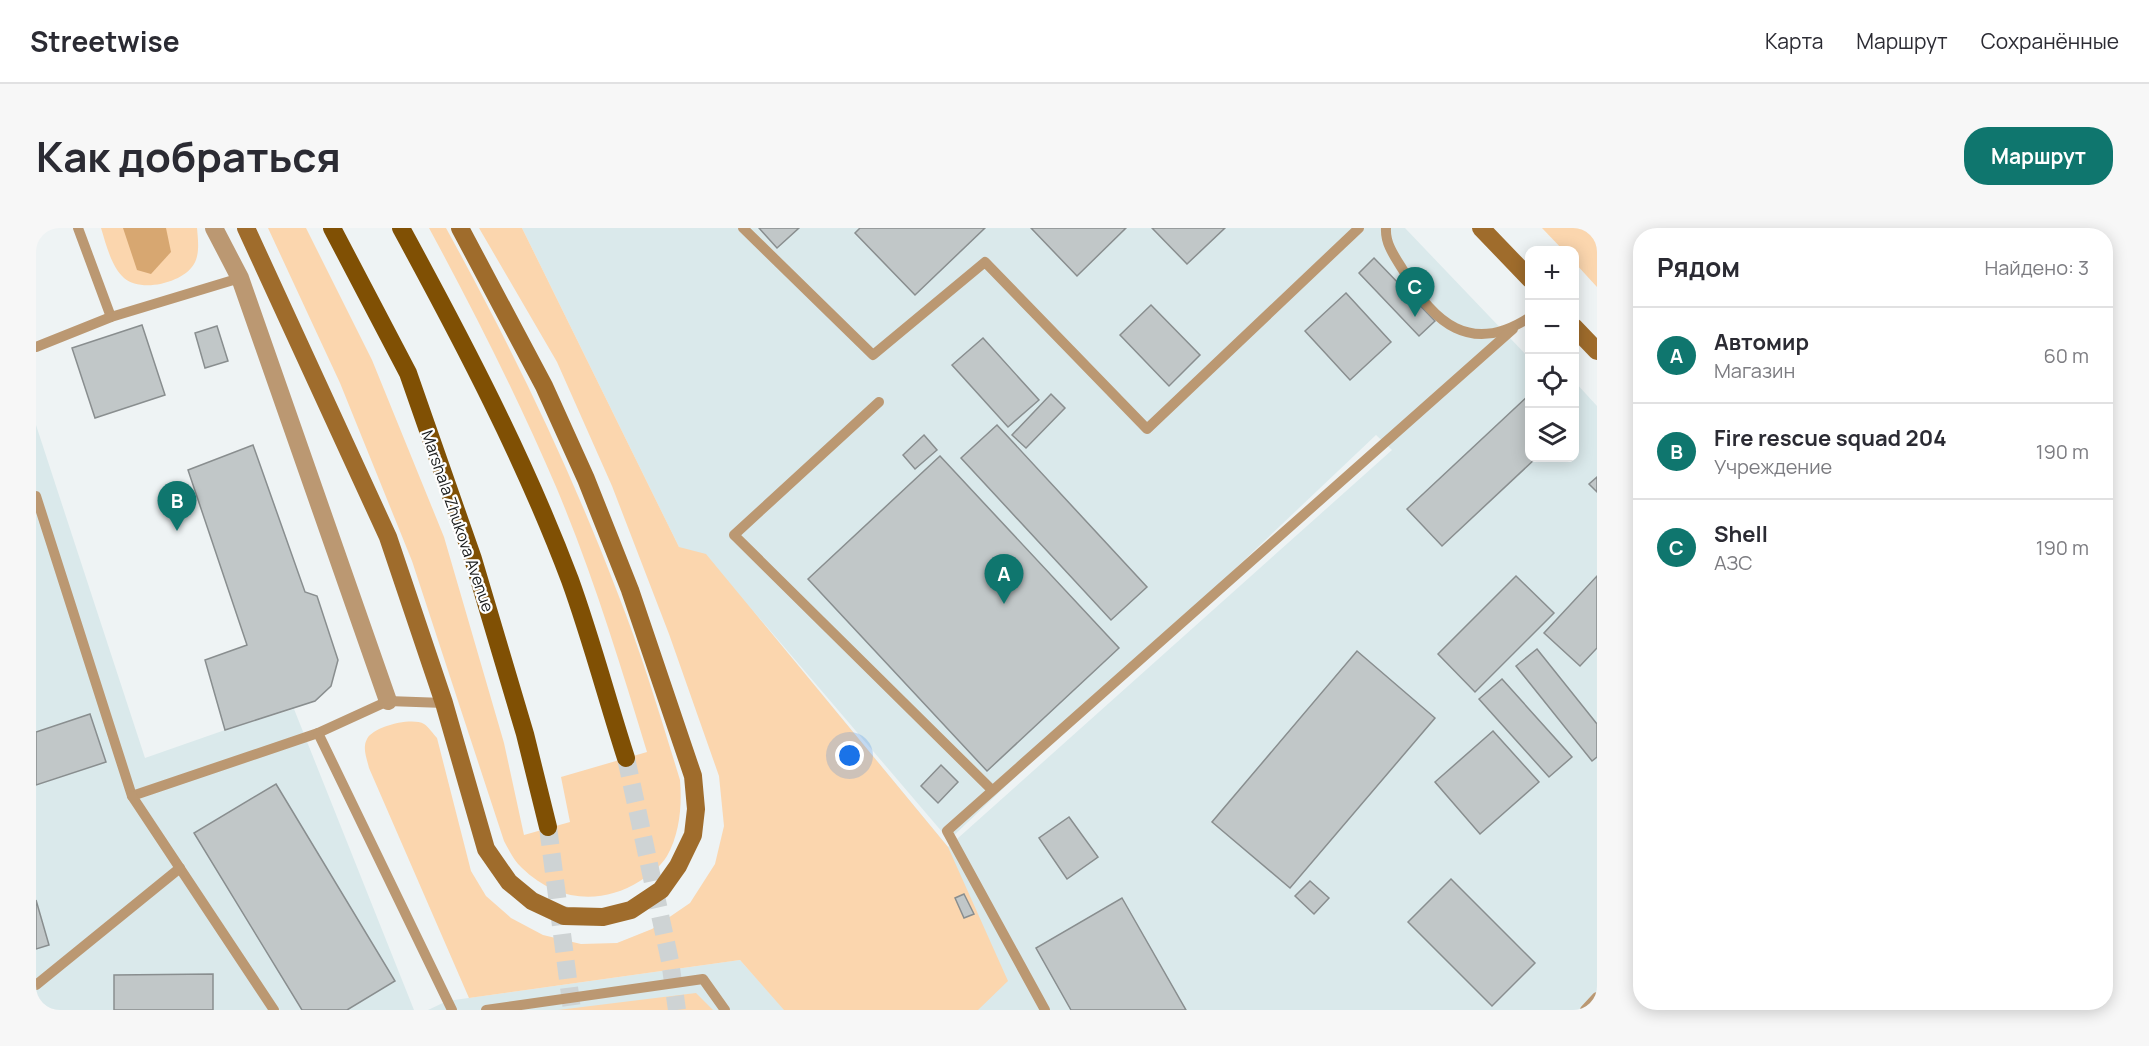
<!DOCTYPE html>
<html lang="ru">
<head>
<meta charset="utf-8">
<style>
  body { margin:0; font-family:Manrope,sans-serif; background:#f7f7f7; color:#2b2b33 }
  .controls { position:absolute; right:18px; top:18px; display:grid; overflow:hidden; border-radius:12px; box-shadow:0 3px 15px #0003 }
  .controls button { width:54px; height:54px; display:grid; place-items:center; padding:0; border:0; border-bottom:2px solid #e1e1e2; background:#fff; color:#2b2b33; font:30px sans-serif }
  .you { position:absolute; left:814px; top:528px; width:21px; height:21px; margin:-15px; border:4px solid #fff; border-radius:50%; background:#1a73e8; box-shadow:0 0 0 9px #1a73e833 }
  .badge { display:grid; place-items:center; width:39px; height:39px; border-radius:50%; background:#0f766e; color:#fff; font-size:20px; font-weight:700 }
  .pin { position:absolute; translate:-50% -50px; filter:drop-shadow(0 2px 3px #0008) }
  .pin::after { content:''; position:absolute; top:32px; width:21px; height:18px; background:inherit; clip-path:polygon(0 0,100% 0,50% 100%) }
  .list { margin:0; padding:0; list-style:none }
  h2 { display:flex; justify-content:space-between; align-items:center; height:78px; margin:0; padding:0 24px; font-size:26px }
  h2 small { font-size:20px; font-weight:400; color:#7c7c81 }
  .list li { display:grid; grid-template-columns:39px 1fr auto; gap:18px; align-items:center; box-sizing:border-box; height:96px; padding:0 24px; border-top:2px solid #e1e1e2 }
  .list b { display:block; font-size:22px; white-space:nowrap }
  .list p { margin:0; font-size:20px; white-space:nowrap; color:#7c7c81 }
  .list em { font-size:20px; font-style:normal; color:#7c7c81 }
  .icon { flex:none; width:33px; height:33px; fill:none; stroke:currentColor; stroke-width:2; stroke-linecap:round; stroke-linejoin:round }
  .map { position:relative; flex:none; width:1561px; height:782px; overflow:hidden; border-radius:24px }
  header { display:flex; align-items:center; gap:36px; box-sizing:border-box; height:84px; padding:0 30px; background:#fff; border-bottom:2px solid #e1e1e2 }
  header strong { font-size:28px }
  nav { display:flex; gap:33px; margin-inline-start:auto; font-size:21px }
  .intro { display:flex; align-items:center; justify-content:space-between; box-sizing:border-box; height:144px; padding:0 36px }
  h1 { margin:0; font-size:42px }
  .button { padding:15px 27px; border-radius:24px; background:#0f766e; color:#fff; font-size:21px; font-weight:700 }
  main { display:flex; gap:36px; padding:0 36px }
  aside { flex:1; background:#fff; border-radius:24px; box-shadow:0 3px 15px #0003 }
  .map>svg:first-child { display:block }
  .built { fill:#dae9eb; fill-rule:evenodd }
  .green { fill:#fbd6ae }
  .forest { fill:#d7a771 }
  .building { fill:#c1c7c8; stroke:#898e8f; stroke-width:1.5 }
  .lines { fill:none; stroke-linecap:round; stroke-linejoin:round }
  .primary-tunnel { stroke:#ced3d4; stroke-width:18; stroke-dasharray:18 9; stroke-linecap:butt }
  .lane { stroke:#bb9872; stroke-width:10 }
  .street { stroke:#bb9872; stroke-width:18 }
  .secondary { stroke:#9f6c2c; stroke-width:18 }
  .primary { stroke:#805004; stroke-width:18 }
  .labels { text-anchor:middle; stroke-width:4.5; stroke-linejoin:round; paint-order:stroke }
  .street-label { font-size:16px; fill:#1a1c1c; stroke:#fff }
</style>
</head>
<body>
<header>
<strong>Streetwise</strong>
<nav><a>Карта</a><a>Маршрут</a><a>Сохранённые</a></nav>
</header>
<div class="intro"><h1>Как добраться</h1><a class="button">Маршрут</a></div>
<main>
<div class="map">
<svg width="1561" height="782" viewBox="0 0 1561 782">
  <rect width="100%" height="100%" fill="#eef3f4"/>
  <g class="built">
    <path d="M486 0H1369L1493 130 1494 230H1538L1539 154 1561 178V782H392L411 773 704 732 747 780 643 319ZM1340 207 1356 222 912 619 714 379 913 612Z"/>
    <polygon points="0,197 109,530 189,502 258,481 378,782 0,782"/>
  </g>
  <g class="green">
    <path d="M65 0H161C162 11 164 26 158 36 147 55 105 65 88 50 75 38 70 16 65 0Z"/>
    <path d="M232 0H270L336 132 408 309 468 515 488 607 534 594 525 549 611 524C584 435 557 347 521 261 483 172 439 85 393 0H410C475 118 534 240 582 366 606 427 625 490 644 552 646 577 644 605 631 628 625 638 614 647 604 653 564 678 520 673 486 640 478 633 473 622 468 613L376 333 304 155Z"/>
    <path d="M443 0H486L643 319 670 326 912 619 972 753 942 782H748L704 732 433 770 333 540C331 531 326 520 331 511 338 498 376 489 388 496 393 499 397 506 401 510L435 643 450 668 475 690 507 707 545 716 581 715 616 701 654 675 679 636 688 598 683 548 633 406 576 258 521 134Z"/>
    <polygon points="1506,0 1561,0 1561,59 1539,35 1538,22 1527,22"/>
    <polygon points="660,765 677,782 522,782"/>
  </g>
  <polygon class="forest" points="87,0 130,0 135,24 115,46 101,42"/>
  <g class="building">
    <polygon points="723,0 763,0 741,20"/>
    <polygon points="824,0 949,0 879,67 819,5"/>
    <polygon points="995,0 1090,0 1041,48"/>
    <polygon points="1116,0 1189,0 1151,36"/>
    <polygon points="1338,30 1399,93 1383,108 1323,45"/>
    <polygon points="1310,65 1355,114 1314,152 1269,103"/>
    <polygon points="1115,77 1164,127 1133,158 1084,107"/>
    <polygon points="106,97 129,167 59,190 36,120"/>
    <polygon points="181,98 192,133 169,140 159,105"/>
    <polygon points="947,110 1003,172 972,199 916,137"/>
    <polygon points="1015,166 1029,180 990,220 976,207"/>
    <polygon points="1494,166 1494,230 1500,230 1406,318 1371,281"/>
    <polygon points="961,197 1111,359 1075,392 925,230"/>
    <polygon points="888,207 901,222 879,241 867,227"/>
    <polygon points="217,217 269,364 281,368 302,432 295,458 279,473 189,502 169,432 211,417 152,242"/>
    <polygon points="904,228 1083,420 951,543 772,351"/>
    <polygon points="1561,249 1561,264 1553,256"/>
    <polygon points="1480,348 1518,385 1439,464 1402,426"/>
    <polygon points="1561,348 1561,420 1544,438 1508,405"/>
    <polygon points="1501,421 1561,496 1561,529 1556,533 1480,438"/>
    <polygon points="1321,423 1399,490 1254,660 1176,594"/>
    <polygon points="1466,451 1536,529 1513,549 1443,471"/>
    <polygon points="54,486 70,534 0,557 0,504"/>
    <polygon points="1457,503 1503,554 1444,606 1399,554"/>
    <polygon points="905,537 922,554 902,575 885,558"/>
    <polygon points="240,556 359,753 311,782 266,782 158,605"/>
    <polygon points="1033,589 1062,629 1031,651 1003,610"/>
    <polygon points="1415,651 1499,735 1456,778 1372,694"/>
    <polygon points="1274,653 1293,670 1278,686 1259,668"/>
    <polygon points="928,666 938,686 928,690 919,670"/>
    <polygon points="1086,670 1150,782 1035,782 1000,720"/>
    <polygon points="0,672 13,717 0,721"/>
    <polygon points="177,746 177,782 78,782 78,747"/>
  </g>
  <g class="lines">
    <g class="primary-tunnel">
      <polyline points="590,530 634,733 641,782"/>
      <polyline points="512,599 536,782"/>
    </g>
    <g class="lane">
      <polyline points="42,0 75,89"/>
      <polyline points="707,0 837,127 949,34 1111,201 1323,0"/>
      <path d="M1350 0C1349 16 1359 29 1367 42 1397 95 1435 128 1494 89"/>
      <polyline points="0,119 75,89 204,50"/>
      <polyline points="843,174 698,307 956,562"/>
      <polyline points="0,268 96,568 282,505 352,473 408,475"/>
      <polyline points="282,505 416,782"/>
      <polyline points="96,568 238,782"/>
      <polyline points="0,757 144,640"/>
      <polyline points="450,782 667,751 689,782"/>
      <polyline points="1009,782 911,603 1477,101"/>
      <polyline points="1549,782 1561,769"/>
    </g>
    <polyline class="street" points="178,0 204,50 352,473"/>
    <g class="secondary">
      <polyline points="210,0 352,309 408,475 450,621 473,654 496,673 528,688 567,689 595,682 625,662 642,638 657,607 660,581 657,548 594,362 550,251 508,158 424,0"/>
      <polyline points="1445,0 1494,51"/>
      <polyline points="1538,99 1561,123"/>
    </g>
    <g class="primary">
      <polyline points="296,0 372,145 437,331 489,506 512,599"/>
      <path d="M365 0C427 114 488 230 534 352 555 410 571 471 590 530"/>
    </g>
  </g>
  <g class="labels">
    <g class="street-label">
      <text transform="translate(422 293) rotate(71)" y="6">Marshala Zhukova Avenue</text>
    </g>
  </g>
</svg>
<div class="controls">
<button>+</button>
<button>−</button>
<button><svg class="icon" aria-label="locate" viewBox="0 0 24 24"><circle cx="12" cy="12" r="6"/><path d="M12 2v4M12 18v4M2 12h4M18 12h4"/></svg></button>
<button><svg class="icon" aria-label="layers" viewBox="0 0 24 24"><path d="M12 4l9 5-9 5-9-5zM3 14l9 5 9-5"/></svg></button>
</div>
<div class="you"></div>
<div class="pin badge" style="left:968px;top:376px">A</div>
<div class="pin badge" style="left:141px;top:303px">B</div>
<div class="pin badge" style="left:1379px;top:89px">C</div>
</div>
<aside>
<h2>Рядом<small>Найдено: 3</small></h2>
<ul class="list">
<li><span class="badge">A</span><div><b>Автомир</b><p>Магазин</p></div><em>60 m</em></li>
<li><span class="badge">B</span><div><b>Fire rescue squad 204</b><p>Учреждение</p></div><em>190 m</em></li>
<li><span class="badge">C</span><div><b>Shell</b><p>АЗС</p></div><em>190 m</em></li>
</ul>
</aside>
</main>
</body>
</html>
